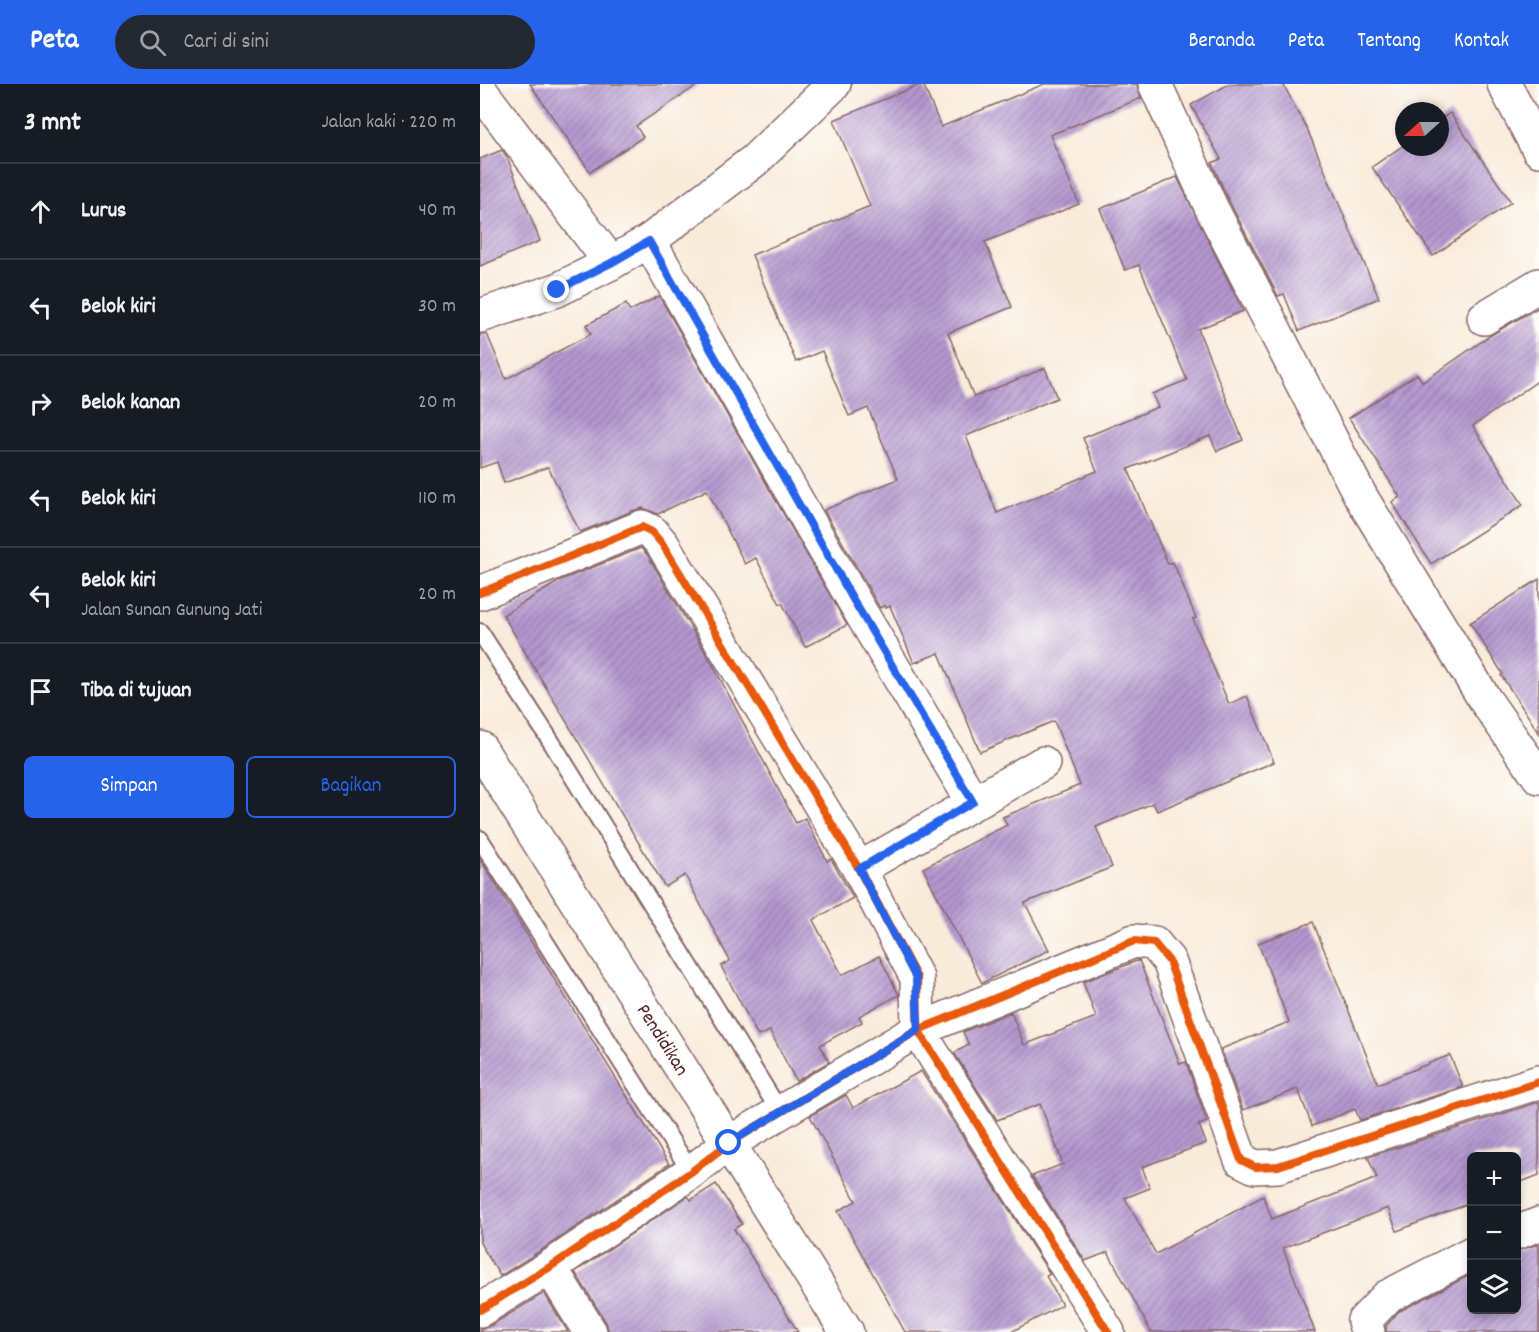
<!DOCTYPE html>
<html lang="id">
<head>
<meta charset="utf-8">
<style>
  body { margin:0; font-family:Dekko,sans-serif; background:#242831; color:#f1f3f6 }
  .controls { position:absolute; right:18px; bottom:18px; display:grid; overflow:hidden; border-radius:9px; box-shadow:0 3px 9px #0003 }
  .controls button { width:54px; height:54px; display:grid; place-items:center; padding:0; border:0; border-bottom:2px solid #363941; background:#171b24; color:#f1f3f6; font:30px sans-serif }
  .compass { position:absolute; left:915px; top:18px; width:54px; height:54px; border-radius:50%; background:#171b24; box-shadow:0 3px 9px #0003; rotate:249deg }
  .stop { position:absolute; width:18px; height:18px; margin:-14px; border:4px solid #2563eb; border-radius:50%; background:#fff }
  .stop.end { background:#2563eb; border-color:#fff; box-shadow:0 2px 6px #0008 }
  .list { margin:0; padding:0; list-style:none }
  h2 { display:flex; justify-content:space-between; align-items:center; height:78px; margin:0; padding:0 24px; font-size:26px }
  h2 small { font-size:20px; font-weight:400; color:#9ea1a6 }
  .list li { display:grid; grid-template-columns:39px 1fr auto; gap:18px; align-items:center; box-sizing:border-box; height:96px; padding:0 24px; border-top:2px solid #363941 }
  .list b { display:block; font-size:22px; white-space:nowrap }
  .list p { margin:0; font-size:20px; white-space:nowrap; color:#9ea1a6 }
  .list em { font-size:20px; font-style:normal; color:#9ea1a6 }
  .actions { display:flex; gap:12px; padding:18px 24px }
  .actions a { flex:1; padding:14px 0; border:2px solid #2563eb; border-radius:9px; text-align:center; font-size:21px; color:#2563eb }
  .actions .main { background:#2563eb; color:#fff }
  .icon { flex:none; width:33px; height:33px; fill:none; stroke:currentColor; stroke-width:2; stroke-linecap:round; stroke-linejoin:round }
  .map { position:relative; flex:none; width:1059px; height:1248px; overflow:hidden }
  header { display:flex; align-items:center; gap:36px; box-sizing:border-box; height:84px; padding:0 30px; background:#2563eb; color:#fff }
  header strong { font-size:28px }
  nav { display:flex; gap:33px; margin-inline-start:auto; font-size:21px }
  .search { width:420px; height:54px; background:#242831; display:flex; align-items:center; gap:15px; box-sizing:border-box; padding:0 21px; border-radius:33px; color:#9ea1a6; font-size:22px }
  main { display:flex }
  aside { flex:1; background:#171b24 }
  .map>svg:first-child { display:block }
  .building { fill:url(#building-hatch) }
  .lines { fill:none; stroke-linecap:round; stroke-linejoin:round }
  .service-casing { stroke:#876668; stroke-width:20 }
  .minor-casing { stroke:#876668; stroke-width:36 }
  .tertiary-casing { stroke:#876668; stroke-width:36 }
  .service { stroke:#fff; stroke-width:16 }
  .minor { stroke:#fff; stroke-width:33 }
  .tertiary { stroke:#fff; stroke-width:33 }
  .cycleway-casing { stroke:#fdfcf7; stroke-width:11 }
  .cycleway { stroke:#e8590c; stroke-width:8 }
  .route { stroke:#2563eb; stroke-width:8 }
  .labels { text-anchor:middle; stroke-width:4.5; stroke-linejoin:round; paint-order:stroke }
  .street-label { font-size:20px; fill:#4a1f2b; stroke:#fdfcf7 }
</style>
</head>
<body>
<header>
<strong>Peta</strong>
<div class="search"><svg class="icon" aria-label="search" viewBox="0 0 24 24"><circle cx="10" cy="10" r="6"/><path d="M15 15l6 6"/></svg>Cari di sini</div>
<nav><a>Beranda</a><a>Peta</a><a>Tentang</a><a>Kontak</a></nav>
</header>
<main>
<aside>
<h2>3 mnt<small>Jalan kaki · 220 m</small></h2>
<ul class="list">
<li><svg class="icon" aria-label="ahead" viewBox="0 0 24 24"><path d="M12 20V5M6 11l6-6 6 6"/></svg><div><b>Lurus</b></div><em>40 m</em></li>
<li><svg class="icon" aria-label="left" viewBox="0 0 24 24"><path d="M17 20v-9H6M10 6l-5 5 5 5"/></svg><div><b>Belok kiri</b></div><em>30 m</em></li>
<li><svg class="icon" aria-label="right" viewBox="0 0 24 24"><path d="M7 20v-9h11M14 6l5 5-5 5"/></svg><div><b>Belok kanan</b></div><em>20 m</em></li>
<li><svg class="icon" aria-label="left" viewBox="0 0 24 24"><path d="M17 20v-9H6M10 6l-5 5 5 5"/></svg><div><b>Belok kiri</b></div><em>110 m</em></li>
<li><svg class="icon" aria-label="left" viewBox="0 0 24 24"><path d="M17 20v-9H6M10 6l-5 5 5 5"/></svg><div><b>Belok kiri</b><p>Jalan Sunan Gunung Jati</p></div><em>20 m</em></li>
<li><svg class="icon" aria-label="arrive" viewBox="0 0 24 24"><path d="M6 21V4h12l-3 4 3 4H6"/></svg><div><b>Tiba di tujuan</b></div></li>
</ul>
<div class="actions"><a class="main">Simpan</a><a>Bagikan</a></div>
</aside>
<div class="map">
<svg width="1059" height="1248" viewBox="0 0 1059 1248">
  <defs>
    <pattern id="building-hatch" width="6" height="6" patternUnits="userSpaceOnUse" patternTransform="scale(1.5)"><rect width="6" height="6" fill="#b397cf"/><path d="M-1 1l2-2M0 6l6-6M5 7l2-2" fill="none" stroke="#947ba8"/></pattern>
  </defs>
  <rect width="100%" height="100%" fill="#fdfcf7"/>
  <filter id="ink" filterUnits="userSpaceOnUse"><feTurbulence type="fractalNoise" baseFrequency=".0167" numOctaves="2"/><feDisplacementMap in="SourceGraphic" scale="12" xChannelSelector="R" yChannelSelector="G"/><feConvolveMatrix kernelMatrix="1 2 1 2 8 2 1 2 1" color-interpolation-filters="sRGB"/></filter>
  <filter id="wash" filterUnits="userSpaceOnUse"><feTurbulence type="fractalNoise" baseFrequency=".008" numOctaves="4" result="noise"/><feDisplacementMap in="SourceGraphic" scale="24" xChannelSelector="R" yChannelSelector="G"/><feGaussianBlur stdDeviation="1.35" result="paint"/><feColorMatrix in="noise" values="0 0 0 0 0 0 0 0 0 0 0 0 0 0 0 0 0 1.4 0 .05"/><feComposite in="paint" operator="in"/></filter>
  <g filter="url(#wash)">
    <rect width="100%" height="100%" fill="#f9ebda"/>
    <g id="blocks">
      <g class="building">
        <polygon points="50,0 219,0 156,42 163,53 110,88"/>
        <polygon points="441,0 443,0 461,43 564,0 657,0 661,14 570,51 599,120 505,158 532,223 468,249 494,313 565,284 577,314 486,352 517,429 617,387 603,354 678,323 672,310 707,296 659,181 645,186 620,125 697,93 763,227 718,245 763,356 737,367 730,352 648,385 688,480 693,478 716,534 713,535 749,620 767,612 794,678 677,727 673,719 616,743 632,783 545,819 569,866 502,899 443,784 527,741 523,733 600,701 574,637 500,668 459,569 434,579 410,522 406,524 405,521 400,524 344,426 418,395 388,324 369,332 342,267 316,278 272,171 390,122 354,36"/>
        <polygon points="749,0 803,0 827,45 899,214 819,247 804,210 798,212 748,115 732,79 741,75 711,21"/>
        <polygon points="970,29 1031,118 953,172 892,83 924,61 924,63 960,63 960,36"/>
        <polygon points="22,66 27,73 60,157 0,182 0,75"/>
        <polygon points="179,212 367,541 325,563 302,519 300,520 276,474 265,480 227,406 178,430 163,424 155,426 100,448 68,383 24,399 17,378 0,384 0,250 7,250 26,295 111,250 106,241 146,220 150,227"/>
        <polygon points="1059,223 1059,296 993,342 1043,421 951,480 912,418 920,413 869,334 937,290 943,298 1011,251"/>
        <polygon points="161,464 168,472 233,581 316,739 325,734 347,777 351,775 373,814 333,836 362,891 399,872 419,911 379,932 382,938 340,961 349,978 316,997 290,947 278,952 259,916 241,882 250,877 205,791 185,803 23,531 81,496"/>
        <polygon points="1059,495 1059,649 1021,591 1023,590 990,539"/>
        <polygon points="0,775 189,1080 60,1167 20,1192 0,1159"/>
        <polygon points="833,838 898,1000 970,971 983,1003 880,1036 875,1025 832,1042 818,1005 763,1026 741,965 809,938 778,859"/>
        <polygon points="659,876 700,980 706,978 727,1038 719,1041 726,1059 662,1083 670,1104 645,1114 676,1170 783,1112 792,1135 897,1094 888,1073 1059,1018 1059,1091 1036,1100 1036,1072 992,1072 992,1118 917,1147 908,1124 803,1164 835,1248 671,1248 628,1168 605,1177 552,1092 583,1080 560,1020 517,1036 474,969 489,961 483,948 531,928 544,961 616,933 603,898"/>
        <polygon points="441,987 570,1190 566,1192 582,1221 531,1248 425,1248 358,1127 376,1117 330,1032 366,1011 373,1024"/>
        <polygon points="236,1100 262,1140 254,1145 318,1248 129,1248 126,1238 95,1188 208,1112 211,1116"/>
        <polygon points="1059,1160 1059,1248 906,1248 906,1242 918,1228 992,1190 992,1226 1036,1226 1036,1167"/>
        <polygon points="64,1209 88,1248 0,1248 0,1245 10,1242"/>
      </g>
    </g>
  </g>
  <g filter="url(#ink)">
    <use href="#blocks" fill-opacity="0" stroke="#876668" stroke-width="1.5"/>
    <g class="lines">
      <defs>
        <g id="service">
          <polyline points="0,548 72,659 300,1028"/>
          <polyline points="0,755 211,1088"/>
        </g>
        <g id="minor">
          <polyline points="675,0 731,123 881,413 1005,616 1059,693"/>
          <polyline points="1024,0 1059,66"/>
          <polyline points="0,6 131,179"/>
          <polyline points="169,157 374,517 493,718"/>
          <polyline points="1004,234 1059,201"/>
          <polyline points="0,509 162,443 172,448 183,461 379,785 437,894 438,946 628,1248"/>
          <polyline points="379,785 563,679"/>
          <polyline points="1036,1149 1059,1140"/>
          <polyline points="70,1183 110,1248"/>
          <polyline points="0,1226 70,1183 211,1088 249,1059 438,946 654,857 674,859 689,877 761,1076 775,1083 798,1082 1059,998"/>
          <polyline points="888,1248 884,1237 907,1213 992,1169"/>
        </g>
        <g id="tertiary">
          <polyline points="0,232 77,206 131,179 169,157 275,76 354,0"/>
          <polyline points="0,664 367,1248"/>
        </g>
      </defs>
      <use href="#service" class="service-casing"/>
      <use href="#minor" class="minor-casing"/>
      <use href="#tertiary" class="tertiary-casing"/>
      <use href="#service" class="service"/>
      <use href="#minor" class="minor"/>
      <use href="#tertiary" class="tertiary"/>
      <defs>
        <g id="cycleway">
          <polyline points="0,509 162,443 172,448 183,461 379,785 437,894 438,946 628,1248"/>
          <polyline points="0,1226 70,1183 211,1088 249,1059 438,946 654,857 674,859 689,877 761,1076 775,1083 798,1082 1059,998"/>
        </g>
      </defs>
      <use href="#cycleway" class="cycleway-casing"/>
      <use href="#cycleway" class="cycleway"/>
    </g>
  </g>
  <g class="lines" filter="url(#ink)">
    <polyline class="route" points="77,206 131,179 169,157 374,517 493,718 379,785 436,894 438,946 249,1059"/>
  </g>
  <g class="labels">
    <g class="street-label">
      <text transform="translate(184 955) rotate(58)" y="7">Pendidikan</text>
    </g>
  </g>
</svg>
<div class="controls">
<button>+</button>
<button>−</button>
<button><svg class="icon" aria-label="layers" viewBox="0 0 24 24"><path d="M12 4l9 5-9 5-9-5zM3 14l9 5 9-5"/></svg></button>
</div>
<svg class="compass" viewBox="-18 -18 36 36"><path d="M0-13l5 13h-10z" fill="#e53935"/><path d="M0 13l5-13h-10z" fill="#9ea1a6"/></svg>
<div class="stop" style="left:249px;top:1059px"></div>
<div class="stop end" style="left:77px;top:206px"></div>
</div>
</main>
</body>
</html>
